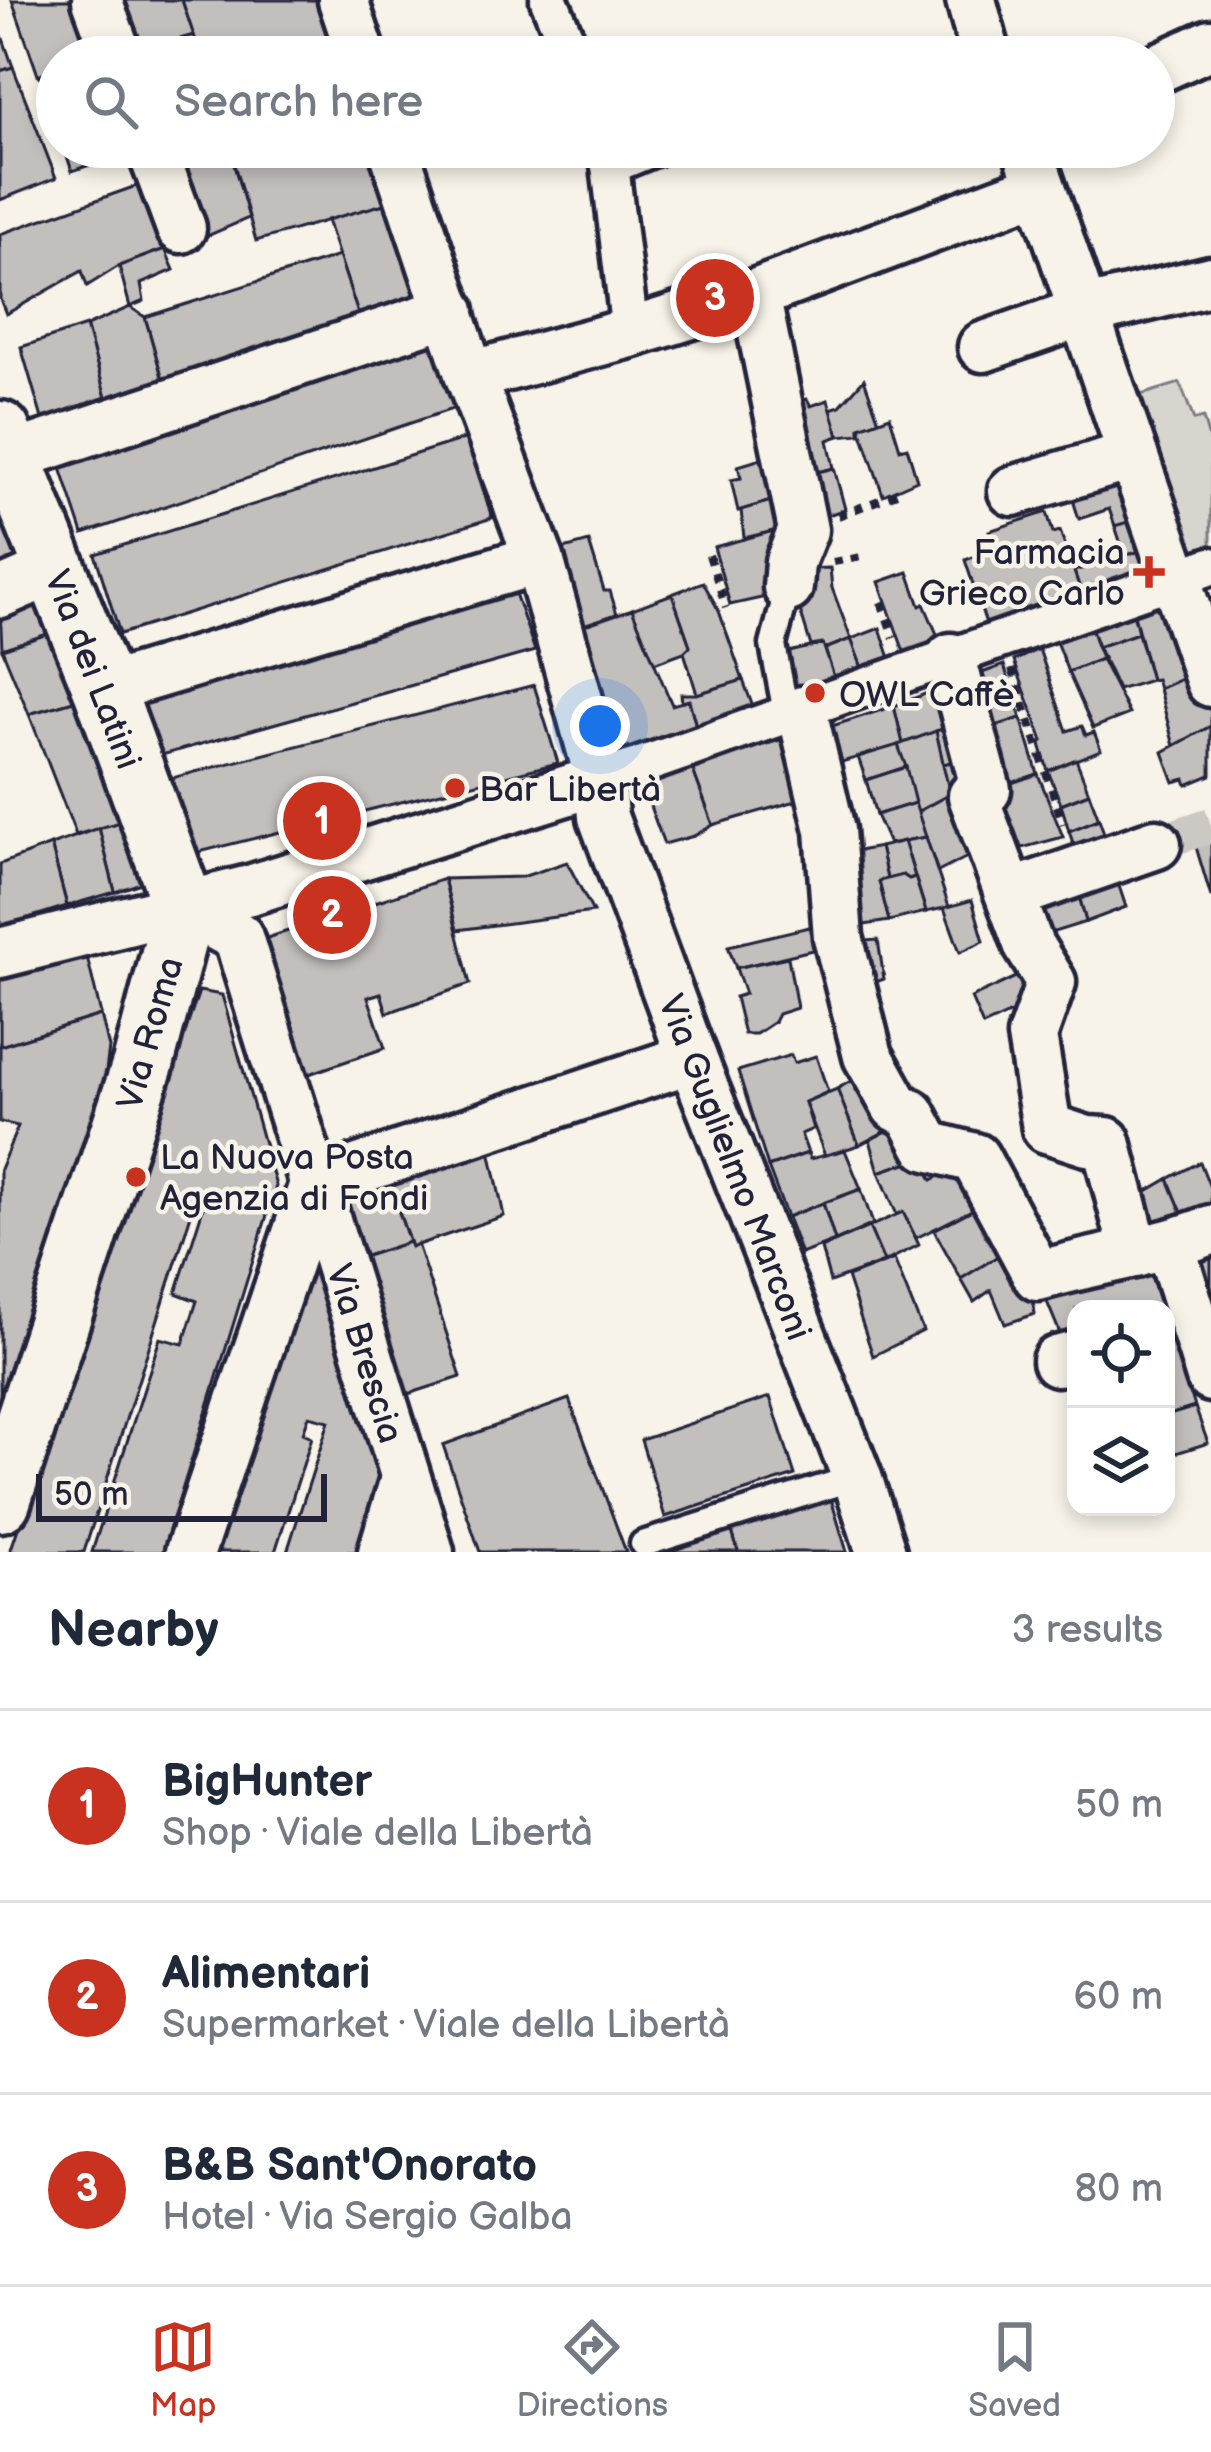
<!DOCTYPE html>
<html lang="en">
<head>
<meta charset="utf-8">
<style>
  body { margin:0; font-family:"Balsamiq Sans",sans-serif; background:#f2f2f3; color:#1f2937 }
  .controls { position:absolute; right:36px; bottom:36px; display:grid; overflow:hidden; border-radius:24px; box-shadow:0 6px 18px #0003 }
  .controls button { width:108px; height:108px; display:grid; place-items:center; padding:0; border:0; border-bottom:3px solid #e0e1e3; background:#fff; color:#1f2937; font:60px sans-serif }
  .scale { position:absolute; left:36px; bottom:30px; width:291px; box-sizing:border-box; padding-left:12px; border:6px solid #22223b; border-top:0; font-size:33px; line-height:42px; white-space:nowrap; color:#22223b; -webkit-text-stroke:9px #f7f3e8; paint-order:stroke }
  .you { position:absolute; left:600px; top:726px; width:42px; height:42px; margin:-30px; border:9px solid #fff; border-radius:50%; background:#1a73e8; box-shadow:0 0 0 18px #1a73e833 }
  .badge { display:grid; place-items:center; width:78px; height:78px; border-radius:50%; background:#c8321e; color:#fff; font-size:39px; font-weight:700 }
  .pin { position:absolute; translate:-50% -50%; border:6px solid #fff; box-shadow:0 3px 12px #0006 }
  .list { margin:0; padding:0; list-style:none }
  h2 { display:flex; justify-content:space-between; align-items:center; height:156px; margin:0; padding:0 48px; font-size:51px }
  h2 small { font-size:39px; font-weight:400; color:#747a83 }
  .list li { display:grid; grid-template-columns:78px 1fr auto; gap:36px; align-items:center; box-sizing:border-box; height:192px; padding:0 48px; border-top:3px solid #e0e1e3 }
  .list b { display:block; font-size:45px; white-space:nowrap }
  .list p { margin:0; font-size:39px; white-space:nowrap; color:#747a83 }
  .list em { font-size:39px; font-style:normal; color:#747a83 }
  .icon { flex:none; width:66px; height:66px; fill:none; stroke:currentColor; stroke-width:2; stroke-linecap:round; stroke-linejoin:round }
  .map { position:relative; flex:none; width:1211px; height:1552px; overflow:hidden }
  .search { position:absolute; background:#fff; box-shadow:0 6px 18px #0003; left:36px; right:36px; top:36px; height:132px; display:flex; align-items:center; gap:30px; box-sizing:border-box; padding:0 42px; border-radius:66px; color:#747a83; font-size:45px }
  .sheet { height:732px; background:#fff }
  nav { display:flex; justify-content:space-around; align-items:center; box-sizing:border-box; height:168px; border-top:3px solid #e0e1e3; background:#fff; font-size:33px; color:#747a83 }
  nav a { display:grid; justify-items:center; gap:6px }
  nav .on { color:#c8321e }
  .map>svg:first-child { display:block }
  .green { fill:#d8d5cf; stroke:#7d7c85; stroke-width:3 }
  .building { fill:#c2bfbd; stroke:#22223b; stroke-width:3 }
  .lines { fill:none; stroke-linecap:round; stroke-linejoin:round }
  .pedestrian-tunnel { stroke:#ccc9c5; stroke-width:36; stroke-dasharray:36 18; stroke-linecap:butt }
  .service-casing { stroke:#22223b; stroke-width:33 }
  .pedestrian-casing { stroke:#22223b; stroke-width:45 }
  .minor-casing { stroke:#22223b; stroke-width:57 }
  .tertiary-casing { stroke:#22223b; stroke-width:69 }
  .path { stroke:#22223b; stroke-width:8; stroke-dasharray:9 9; stroke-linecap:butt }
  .service { stroke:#f7f3e8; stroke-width:24 }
  .pedestrian { stroke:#f7f3e8; stroke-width:36 }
  .minor { stroke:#f7f3e8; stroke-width:48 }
  .tertiary { stroke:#f7f3e8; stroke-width:60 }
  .poi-dot { fill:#c8321e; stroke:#f7f3e8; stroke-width:4.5 }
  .labels { text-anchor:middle; stroke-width:9; stroke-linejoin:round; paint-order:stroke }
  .poi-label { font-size:36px; fill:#22223b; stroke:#f7f3e8; text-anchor:start }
  .street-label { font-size:36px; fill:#22223b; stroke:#f7f3e8 }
</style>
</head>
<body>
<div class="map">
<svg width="1211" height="1552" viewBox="0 0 1211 1552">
  <rect width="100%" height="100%" fill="#f7f3e8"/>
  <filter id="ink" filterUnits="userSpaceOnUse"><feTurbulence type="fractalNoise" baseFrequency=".00833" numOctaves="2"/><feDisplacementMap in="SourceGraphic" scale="24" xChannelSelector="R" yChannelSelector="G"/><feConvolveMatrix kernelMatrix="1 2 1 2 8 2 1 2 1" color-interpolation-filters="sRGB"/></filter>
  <g filter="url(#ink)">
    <polygon class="green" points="1180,383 1194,420 1203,418 1211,446 1211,552 1186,561 1131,398"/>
    <g class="building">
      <polygon points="12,0 86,0 104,52 90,57 57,57 57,68 38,75"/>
      <polygon points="111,0 182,0 194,35 128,54"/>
      <polygon points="182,0 321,0 337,46 305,57 201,57"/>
      <polygon points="0,30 13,67 0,71"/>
      <polygon points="194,35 201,57 129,57 128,54"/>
      <polygon points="13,67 56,178 0,200 0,71"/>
      <polygon points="57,70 57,127 40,76"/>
      <polygon points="64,147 130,147 131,151 72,171"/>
      <polygon points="159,147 229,147 249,218 191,243"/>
      <polygon points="229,147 277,147 282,162 327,147 376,147 395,201 256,241"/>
      <polygon points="277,147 327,147 282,162"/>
      <polygon points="142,184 165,249 119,266 87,286 82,271 6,314 0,299 0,234"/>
      <polygon points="395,201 437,302 362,326 327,220"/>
      <polygon points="165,249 174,270 141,284 144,301 130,307 119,266"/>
      <polygon points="339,256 362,326 164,384 145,317"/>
      <polygon points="130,307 145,317 164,384 108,405 86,326"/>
      <polygon points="86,326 108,405 43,422 21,347"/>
      <polygon points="439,329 464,405 83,534 58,459"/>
      <polygon points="864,379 879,421 860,427 860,434 839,436 830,409 840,406"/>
      <polygon points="807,399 811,406 828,400 839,436 828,440 834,468 802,476 783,406"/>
      <polygon points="890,416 900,449 907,447 917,480 883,495 860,427"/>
      <polygon points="467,438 492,518 120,634 95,554"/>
      <polygon points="778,454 788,496 738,511 731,480 741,478 738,466"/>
      <polygon points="834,468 845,509 812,521 802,476"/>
      <polygon points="1124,472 1139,519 1115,526 1109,509 1079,519 1069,487"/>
      <polygon points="0,491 27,565 0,575"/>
      <polygon points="788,496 796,526 744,538 741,510"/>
      <polygon points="1047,512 1053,533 1060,531 1085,603 989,633 965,560 994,550 989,531"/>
      <polygon points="1139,519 1150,548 1125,556 1115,526"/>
      <polygon points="781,529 775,595 730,605 714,547"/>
      <polygon points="589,542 604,591 610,591 617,614 580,626 553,552"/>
      <polygon points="1150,548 1160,576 1085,603 1074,571"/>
      <polygon points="830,568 832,588 851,639 825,649 823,644 811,646 796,597 796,569"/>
      <polygon points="908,572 920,606 924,604 943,648 908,663 879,582"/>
      <polygon points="509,576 535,651 151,758 127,688"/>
      <polygon points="703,582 719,611 743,680 697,694 683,649 690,646 672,594"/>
      <polygon points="40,592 57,631 2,649 0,608"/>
      <polygon points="1169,593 1197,672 1159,689 1156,679 1151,680 1132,607"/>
      <polygon points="672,594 690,646 684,652 654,663 632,609"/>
      <polygon points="1132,608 1138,633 1098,647 1088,620"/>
      <polygon points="632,609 672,705 689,700 698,733 617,758 573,629"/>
      <polygon points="1090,624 1101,659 1068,672 1055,639"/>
      <polygon points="880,628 893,667 865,676 851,639"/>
      <polygon points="57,631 84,698 29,714 2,649"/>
      <polygon points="1138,633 1151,680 1118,690 1098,647"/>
      <polygon points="851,639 865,676 837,686 825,649"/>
      <polygon points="823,644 837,686 794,698 785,653"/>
      <polygon points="1039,649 1067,731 1082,726 1086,735 1094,732 1101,750 1048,771 1040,744 1043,741 1014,661"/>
      <polygon points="1101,659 1129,714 1093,728 1068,672"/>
      <polygon points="1004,665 1021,718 981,731 963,680"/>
      <polygon points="1197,672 1211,712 1211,726 1174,746 1159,689"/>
      <polygon points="743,680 756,715 698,733 689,700 682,702 681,694 697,694"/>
      <polygon points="951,684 963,722 903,744 894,706"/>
      <polygon points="534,685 558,763 183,856 164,780"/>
      <polygon points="84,698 134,818 76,835 29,714"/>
      <polygon points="894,706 903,744 842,762 832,726"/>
      <polygon points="1021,718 1038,774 994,789 984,730"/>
      <polygon points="963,722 973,757 943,764 936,731"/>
      <polygon points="1211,726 1211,775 1187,785 1185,779 1174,782 1163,752"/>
      <polygon points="936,731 950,794 917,812 898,745"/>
      <polygon points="795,736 810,797 713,825 691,765"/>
      <polygon points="898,745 906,767 866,780 858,757"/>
      <polygon points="973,757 950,794 943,764"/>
      <polygon points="1076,759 1089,793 1061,804 1048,771"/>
      <polygon points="691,765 713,825 694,836 664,844 648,801 645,779"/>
      <polygon points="906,767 915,803 876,815 866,780"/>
      <polygon points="1038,774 1063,837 999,854 994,789"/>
      <polygon points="1089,793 1099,819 1069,831 1061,804"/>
      <polygon points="950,794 983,849 938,872 917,812"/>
      <polygon points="915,803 926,837 889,844 876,815"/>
      <polygon points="134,818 152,879 115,892 99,828"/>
      <polygon points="1099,819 1110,850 1079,861 1069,831"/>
      <polygon points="99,828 115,892 67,906 51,845"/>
      <polygon points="1211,831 1211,897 1193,837"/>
      <polygon points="926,837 949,907 926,912 904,841"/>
      <polygon points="904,841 915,877 909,879 903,875 887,879 880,847"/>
      <polygon points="51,845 67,906 0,927 0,864"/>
      <polygon points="880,847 887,879 879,881 889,921 846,928 836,855"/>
      <polygon points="567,862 593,912 457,930 444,879 522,877"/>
      <polygon points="1114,871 1126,907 1086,922 1076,885"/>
      <polygon points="903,875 909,879 915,877 926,912 889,921 879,881"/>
      <polygon points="444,879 470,984 387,1013 381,993 368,997 385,1048 303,1076 258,941"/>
      <polygon points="1076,885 1086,922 1035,938 1022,905"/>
      <polygon points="972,900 984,941 960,952 944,908"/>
      <polygon points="826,923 829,946 736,968 728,946"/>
      <polygon points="878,940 884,979 860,988 849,942"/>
      <polygon points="85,948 101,1015 0,1046 0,970"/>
      <polygon points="788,957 797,1008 778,1014 774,1022 756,1034 744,1034 735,997 745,994 736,968"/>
      <polygon points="1027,972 1028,1005 983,1026 971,998"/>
      <polygon points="199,991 222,995 276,1186 163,1552 92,1552 160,1338 183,1344 197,1301 176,1293 203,1208 194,1205 84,1552 10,1552"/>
      <polygon points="101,1015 109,1048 97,1138 0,1420 0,1169 18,1126 0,1122 0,1046"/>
      <polygon points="791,1055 794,1063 816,1056 828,1092 805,1102 813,1129 801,1134 808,1153 768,1167 738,1071"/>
      <polygon points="870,1070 895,1126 859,1145 837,1089"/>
      <polygon points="837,1089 859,1145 825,1156 805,1102"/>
      <polygon points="908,1120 921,1158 879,1172 870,1140"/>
      <polygon points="490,1150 504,1216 411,1247 389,1183"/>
      <polygon points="845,1150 861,1189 787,1217 768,1167 808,1153 810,1159"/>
      <polygon points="921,1158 932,1180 951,1170 976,1208 916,1238 903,1212 897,1215 879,1172"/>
      <polygon points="1200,1162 1211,1190 1211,1220 1189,1230 1168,1179"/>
      <polygon points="1168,1179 1189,1230 1140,1248 1125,1204"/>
      <polygon points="389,1183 409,1242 351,1261 332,1203"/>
      <polygon points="861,1189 873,1224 835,1241 823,1203"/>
      <polygon points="823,1203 835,1241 801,1254 787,1217"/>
      <polygon points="976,1208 1003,1253 961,1279 934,1230"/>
      <polygon points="903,1212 919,1245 884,1262 869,1227"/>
      <polygon points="869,1227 884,1262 830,1282 821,1248"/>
      <polygon points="1211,1240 1211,1316 1184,1249"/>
      <polygon points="409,1242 411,1247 417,1244 461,1377 396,1398 351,1261"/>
      <polygon points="1003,1253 1032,1294 1035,1314 1005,1324 991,1290 974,1302 961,1279"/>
      <polygon points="304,1258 327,1261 384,1475 358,1552 287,1552 329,1421 309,1416 303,1433 312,1437 275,1552 209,1552"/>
      <polygon points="894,1259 923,1331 873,1356 847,1277"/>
      <polygon points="1147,1264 1162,1309 1076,1309 1076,1344 1066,1348 1043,1292"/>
      <polygon points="1173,1338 1195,1407 1166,1416 1166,1341"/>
      <polygon points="770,1397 795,1475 665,1517 641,1440"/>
      <polygon points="569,1399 626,1552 480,1552 443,1445"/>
      <polygon points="1195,1407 1208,1443 1170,1455 1166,1416"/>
      <polygon points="831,1499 847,1552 738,1552 731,1528"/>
      <polygon points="731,1528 738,1552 657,1552"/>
    </g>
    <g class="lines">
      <polyline class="pedestrian-tunnel" points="1178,836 1211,825"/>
      <defs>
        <g id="service">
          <polyline points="788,587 773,645 784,702 802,711"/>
          <polyline points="643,1544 857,1477"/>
        </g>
        <g id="pedestrian">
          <polyline points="549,0 573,57"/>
          <polyline points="604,147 610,165 630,333"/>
          <polyline points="610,165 654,147"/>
          <polyline points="600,780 1211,566"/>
        </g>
        <g id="minor">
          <polyline points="97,0 118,57"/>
          <polyline points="343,0 362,57"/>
          <polyline points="971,0 984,48"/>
          <polyline points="1154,70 1211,44"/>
          <polyline points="151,147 181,228"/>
          <polyline points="393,147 470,376 539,559 600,780 603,817 692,1058 857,1477 881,1552"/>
          <polyline points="1027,147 1211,682"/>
          <polyline points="755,294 803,530 790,562 788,587"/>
          <polyline points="983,347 1086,311 1211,281"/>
          <polyline points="470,376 630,333 755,294 1038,188"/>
          <polyline points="11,457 450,311"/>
          <polyline points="1013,491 1133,455"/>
          <polyline points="0,593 55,569"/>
          <polyline points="951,658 986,790 973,796 1029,946 1051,982 1032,1036 1047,1128"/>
          <polyline points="104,689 539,559"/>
          <path d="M802 711 830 830 838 937 868 1056 896 1106 911 1114 928 1146 975 1158 1038 1276C1096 1259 1155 1252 1211 1230"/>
          <polyline points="1012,894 1156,844"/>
          <polyline points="184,908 238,937 429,1552"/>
          <polyline points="0,953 250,890 600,780"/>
          <polyline points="1047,1128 1087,1141 1106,1142 1135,1253"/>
          <polyline points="1170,1246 1211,1377"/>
          <polyline points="1057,1361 1076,1356"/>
          <polyline points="190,1552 314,1184 692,1058"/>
          <polyline points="383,1552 405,1479"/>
        </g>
        <polyline id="tertiary" points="0,432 104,689 184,908 143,1064 0,1501"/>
      </defs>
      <use href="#service" class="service-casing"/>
      <use href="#pedestrian" class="pedestrian-casing"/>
      <use href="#minor" class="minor-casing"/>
      <use href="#tertiary" class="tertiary-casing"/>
      <g class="path">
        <polyline points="838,516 897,493"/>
        <polyline points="709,555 726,608"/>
        <polyline points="833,562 862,557"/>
        <polyline points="881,602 894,638"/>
        <polyline points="1012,669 1063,824"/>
      </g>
      <use href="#service" class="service"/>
      <use href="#pedestrian" class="pedestrian"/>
      <use href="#minor" class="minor"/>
      <use href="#tertiary" class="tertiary"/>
    </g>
  </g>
  <g class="poi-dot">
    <path d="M1143 554h12v12h12v12h-12v12h-12v-12h-12v-12h12z"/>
    <circle cx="815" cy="693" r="12"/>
    <circle cx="455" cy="788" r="12"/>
    <circle cx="136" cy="1177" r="12"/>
  </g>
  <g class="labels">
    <g class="poi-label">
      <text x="1125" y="564" text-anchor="end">Farmacia<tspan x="1125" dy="41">Grieco Carlo</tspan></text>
      <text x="839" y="706">OWL Caffè</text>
      <text x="479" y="801">Bar Libertà</text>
      <text x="160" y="1169">La Nuova Posta<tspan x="160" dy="41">Agenzia di Fondi</tspan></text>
    </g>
    <g class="street-label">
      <text transform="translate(94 669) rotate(69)" y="13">Via dei Latini</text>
      <text transform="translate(149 1033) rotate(-74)" y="13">Via Roma</text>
      <text transform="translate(736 1167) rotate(69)" y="13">Via Guglielmo Marconi</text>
      <text transform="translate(366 1353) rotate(73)" y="13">Via Brescia</text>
    </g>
  </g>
</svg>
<div class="controls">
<button><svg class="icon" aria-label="locate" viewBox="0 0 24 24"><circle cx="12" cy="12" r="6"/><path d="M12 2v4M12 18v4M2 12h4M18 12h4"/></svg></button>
<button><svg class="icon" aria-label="layers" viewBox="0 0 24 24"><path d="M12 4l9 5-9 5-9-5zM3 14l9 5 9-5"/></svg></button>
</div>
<div class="scale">50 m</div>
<div class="you"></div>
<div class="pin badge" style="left:322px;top:821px">1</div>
<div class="pin badge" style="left:332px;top:915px">2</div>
<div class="pin badge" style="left:715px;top:298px">3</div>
<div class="search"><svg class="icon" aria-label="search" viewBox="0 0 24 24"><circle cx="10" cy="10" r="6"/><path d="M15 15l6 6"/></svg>Search here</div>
</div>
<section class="sheet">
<h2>Nearby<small>3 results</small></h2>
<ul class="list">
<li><span class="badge">1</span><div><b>BigHunter</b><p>Shop · Viale della Libertà</p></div><em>50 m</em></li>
<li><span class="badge">2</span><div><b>Alimentari</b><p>Supermarket · Viale della Libertà</p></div><em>60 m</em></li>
<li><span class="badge">3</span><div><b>B&amp;B Sant'Onorato</b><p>Hotel · Via Sergio Galba</p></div><em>80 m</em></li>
</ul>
</section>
<nav>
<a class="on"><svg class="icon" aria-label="map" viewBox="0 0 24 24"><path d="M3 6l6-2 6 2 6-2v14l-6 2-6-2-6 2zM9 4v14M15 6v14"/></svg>Map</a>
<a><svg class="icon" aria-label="directions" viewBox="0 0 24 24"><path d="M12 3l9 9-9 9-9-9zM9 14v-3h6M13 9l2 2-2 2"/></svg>Directions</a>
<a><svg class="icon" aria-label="saved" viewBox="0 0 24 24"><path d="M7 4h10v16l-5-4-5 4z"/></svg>Saved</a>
</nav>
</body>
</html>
